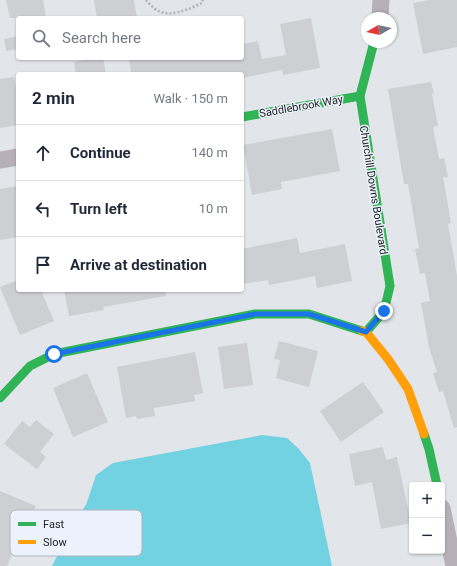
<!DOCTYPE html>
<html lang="en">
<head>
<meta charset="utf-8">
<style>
  body { margin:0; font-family:Roboto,sans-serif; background:#f2f2f3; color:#1f2937 }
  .controls { position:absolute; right:12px; bottom:12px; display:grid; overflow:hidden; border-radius:4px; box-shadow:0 1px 3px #0004 }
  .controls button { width:36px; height:36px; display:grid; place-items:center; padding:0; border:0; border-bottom:1px solid #e0e1e3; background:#fff; color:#1f2937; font:20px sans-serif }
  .compass { position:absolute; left:361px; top:12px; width:36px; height:36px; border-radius:50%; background:#fff; box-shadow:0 1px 3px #0004; rotate:261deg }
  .stop { position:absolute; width:12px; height:12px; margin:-9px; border:3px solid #1a73e8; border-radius:50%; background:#fff }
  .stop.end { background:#1a73e8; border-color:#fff; box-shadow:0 1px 4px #0008 }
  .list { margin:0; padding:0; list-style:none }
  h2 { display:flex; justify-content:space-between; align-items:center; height:52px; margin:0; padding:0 16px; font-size:17px }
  h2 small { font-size:13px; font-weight:400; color:#747a83 }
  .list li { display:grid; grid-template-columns:26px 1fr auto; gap:12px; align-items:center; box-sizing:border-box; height:56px; padding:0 16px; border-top:1px solid #e0e1e3 }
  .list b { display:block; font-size:15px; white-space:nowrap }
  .list em { font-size:13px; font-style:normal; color:#747a83 }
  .icon { flex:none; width:22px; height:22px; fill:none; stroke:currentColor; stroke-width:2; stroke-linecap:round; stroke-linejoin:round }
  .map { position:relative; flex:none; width:457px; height:566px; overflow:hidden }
  .search { position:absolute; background:#fff; box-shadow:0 1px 3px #0004; left:16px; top:16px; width:228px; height:44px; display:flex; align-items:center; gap:10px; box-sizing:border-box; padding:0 14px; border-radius:4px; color:#747a83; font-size:15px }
  .panel { position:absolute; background:#fff; box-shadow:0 1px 3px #0004; left:16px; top:72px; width:228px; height:220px; border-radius:4px }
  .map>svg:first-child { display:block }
  .water { fill:#73d2e2 }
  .building { fill:#cdcfd2 }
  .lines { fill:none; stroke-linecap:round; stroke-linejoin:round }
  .path { stroke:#b4b0b7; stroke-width:2.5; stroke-dasharray:2 2; stroke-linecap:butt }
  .street { stroke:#b7b0b9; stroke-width:17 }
  .fast { stroke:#30b455; stroke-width:9 }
  .slow { stroke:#ff9f0a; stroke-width:9 }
  .route { stroke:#1a73e8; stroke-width:5 }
  .labels { text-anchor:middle; stroke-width:3; stroke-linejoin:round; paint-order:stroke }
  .street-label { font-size:11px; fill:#232528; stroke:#ecf2fc }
  .key { fill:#ecf2fc; stroke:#b0b4bc; stroke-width:1 }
  .key-label { font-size:11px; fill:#232528 }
</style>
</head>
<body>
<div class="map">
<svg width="457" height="566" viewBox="0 0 457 566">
  <rect width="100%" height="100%" fill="#e2e6ea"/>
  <polygon class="water" points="262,435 287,438 298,448 310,463 332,566 52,566 77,517 86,505 96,475 113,463"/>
  <g class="building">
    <polygon points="6,0 43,0 46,18 10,18"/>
    <polygon points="94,0 134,0 137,18 97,18"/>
    <polygon points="429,0 457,0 457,47 423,54 413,3"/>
    <polygon points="311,18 320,68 283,75 282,70 242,78 242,74 131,74 129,58 242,58 242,44 258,41 262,59 286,55 280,24"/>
    <polygon points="18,36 18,49 6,51 4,39"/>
    <polygon points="96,58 103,58 106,74 76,74 74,62"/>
    <polygon points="14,77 18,100 18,125 0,128 0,79"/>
    <polygon points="431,82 434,94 432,94 438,126 433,127 439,159 444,158 448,177 443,177 451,223 448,224 457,276 457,427 454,428 443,391 439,392 433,373 437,372 429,347 421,303 430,301 425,273 420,274 415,249 419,248 408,184 404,184 388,89"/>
    <polygon points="332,129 340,171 281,182 282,189 252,195 243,145"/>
    <polygon points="18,186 18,237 0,240 0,189"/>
    <polygon points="297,238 300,253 345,244 352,281 317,288 315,276 269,285 268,280 242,284 242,249"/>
    <polygon points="18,280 18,290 41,290 54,321 20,335 0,287"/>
    <polygon points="64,290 165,290 166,296 103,307 104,310 69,316"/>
    <polygon points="279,341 318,351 309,387 276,378 280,360 274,359"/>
    <polygon points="247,343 253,385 224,389 218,347"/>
    <polygon points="195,352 203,393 194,395 195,401 154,408 155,416 137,419 136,416 126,418 117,367"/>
    <polygon points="87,373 108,422 73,437 53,388"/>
    <polygon points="363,382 384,412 341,442 320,411"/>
    <polygon points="36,420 54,434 40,452 46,457 37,469 4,444 22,421 30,427"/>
    <polygon points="383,447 386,460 397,457 411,523 381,529 372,482 355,486 349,454"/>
    <polygon points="0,491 36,506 24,535 21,534 7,566 0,566"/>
  </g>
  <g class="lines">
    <path class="path" d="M146 0C149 3 152 7 155 9 169 19 189 9 202 3L203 0"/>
    <g class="street">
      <polyline points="380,18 381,0"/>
      <polyline points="0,160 18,157"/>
      <polyline points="442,508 454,566"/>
    </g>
    <g class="fast">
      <polyline points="242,117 360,96"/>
      <polyline points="366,332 384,311 390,286 360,96 374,42"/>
      <polyline points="0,398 30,366 54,354 255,314 309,314 362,331"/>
      <polyline points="424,434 429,449 437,485"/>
    </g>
    <polyline class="slow" points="362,331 366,332 388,359 408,389 424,434"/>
  </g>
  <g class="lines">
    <polyline class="route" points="54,354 255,314 309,314 366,332 384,311"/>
  </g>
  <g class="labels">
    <g class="street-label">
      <text transform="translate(301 106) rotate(-10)" y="4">Saddlebrook Way</text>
      <text transform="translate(374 190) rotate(81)" y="4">Churchill Downs Boulevard</text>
    </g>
  </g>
  <rect x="10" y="510" width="132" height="46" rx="6" class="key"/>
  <rect x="18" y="522" width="18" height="4" fill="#30b455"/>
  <rect x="18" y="540" width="18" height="4" fill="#ff9f0a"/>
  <g class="key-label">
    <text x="43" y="528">Fast</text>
    <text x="43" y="546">Slow</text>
  </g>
</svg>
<div class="controls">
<button>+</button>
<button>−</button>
</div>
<svg class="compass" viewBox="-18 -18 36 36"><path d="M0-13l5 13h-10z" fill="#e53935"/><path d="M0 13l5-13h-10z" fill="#747a83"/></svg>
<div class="stop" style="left:54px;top:354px"></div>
<div class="stop end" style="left:384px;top:311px"></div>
<div class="search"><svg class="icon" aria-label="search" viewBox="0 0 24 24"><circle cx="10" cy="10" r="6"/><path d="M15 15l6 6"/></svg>Search here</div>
<section class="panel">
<h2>2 min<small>Walk · 150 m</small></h2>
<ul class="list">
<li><svg class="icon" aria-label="ahead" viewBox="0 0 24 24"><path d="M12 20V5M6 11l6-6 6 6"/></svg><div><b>Continue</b></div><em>140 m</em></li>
<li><svg class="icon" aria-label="left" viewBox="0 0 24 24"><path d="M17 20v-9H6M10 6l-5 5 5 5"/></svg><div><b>Turn left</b></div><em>10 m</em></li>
<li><svg class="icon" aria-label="arrive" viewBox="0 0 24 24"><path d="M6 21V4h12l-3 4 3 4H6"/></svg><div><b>Arrive at destination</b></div></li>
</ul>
</section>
</div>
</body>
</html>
